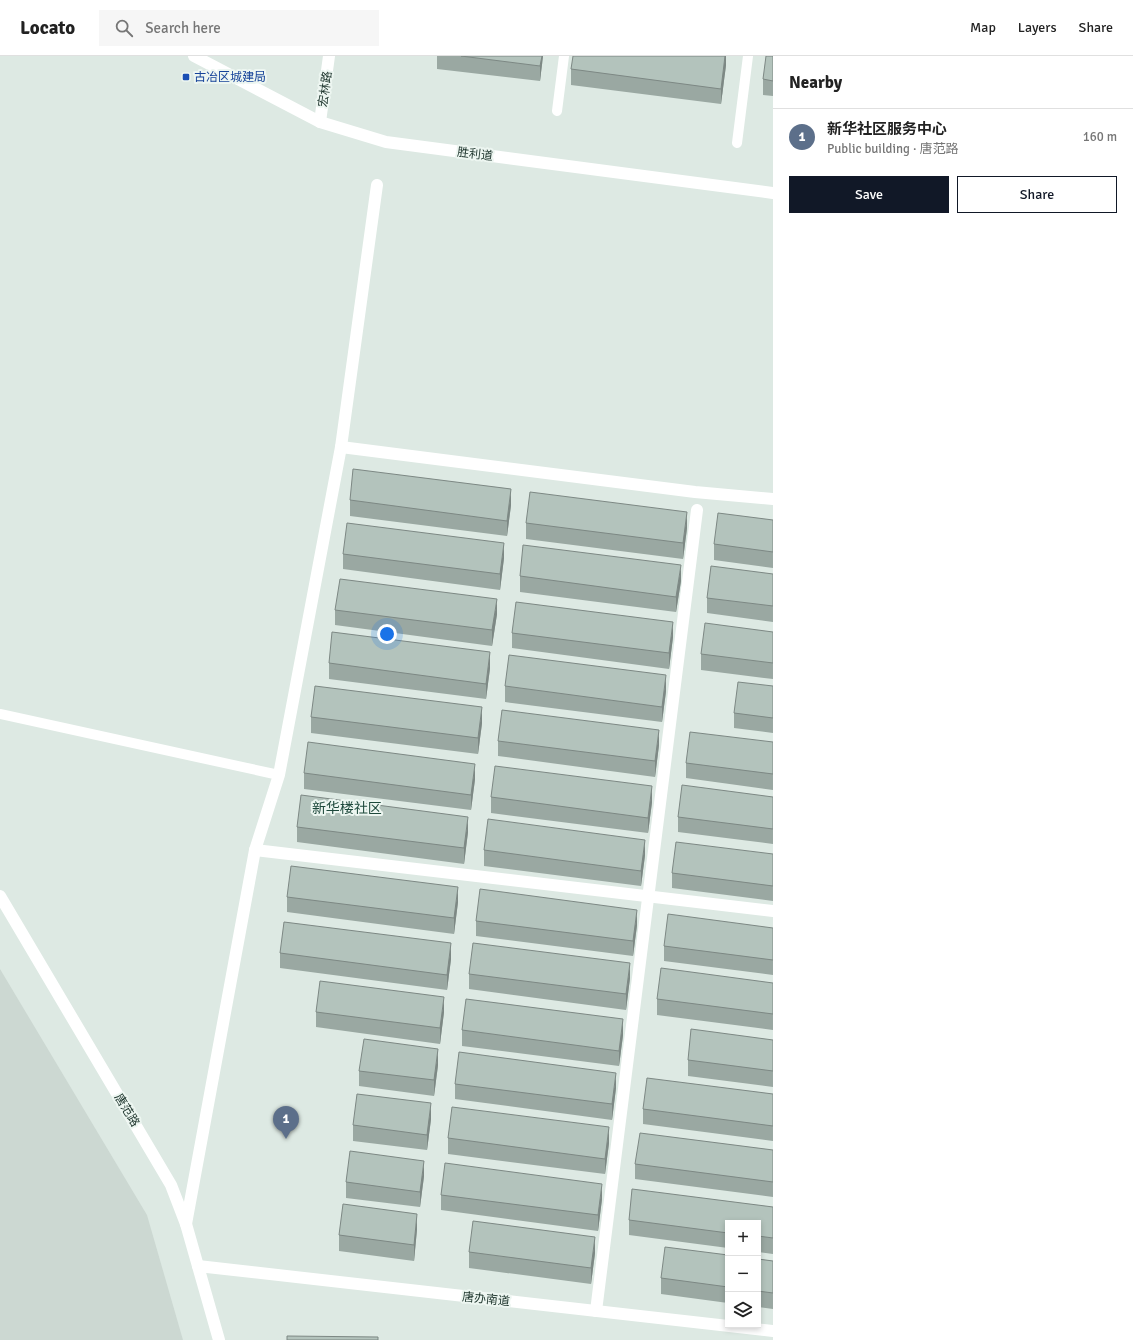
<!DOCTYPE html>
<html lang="en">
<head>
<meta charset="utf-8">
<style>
  body { margin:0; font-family:Signika,"Noto Sans SC",sans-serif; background:#f6f6f6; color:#222 }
  .controls { position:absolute; right:12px; bottom:12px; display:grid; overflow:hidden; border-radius:0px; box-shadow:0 2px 6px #0003 }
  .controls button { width:36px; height:36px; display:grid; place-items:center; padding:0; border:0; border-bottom:1px solid #e0e0e0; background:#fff; color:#222; font:20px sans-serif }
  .you { position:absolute; left:387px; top:578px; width:14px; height:14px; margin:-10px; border:3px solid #fff; border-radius:50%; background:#1a73e8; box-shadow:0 0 0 6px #1a73e833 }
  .badge { display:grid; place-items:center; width:26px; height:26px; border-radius:50%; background:#111827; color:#fff; font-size:13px; font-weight:700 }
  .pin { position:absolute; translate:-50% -33px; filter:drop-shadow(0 1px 2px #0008) }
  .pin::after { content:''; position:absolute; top:21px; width:14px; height:12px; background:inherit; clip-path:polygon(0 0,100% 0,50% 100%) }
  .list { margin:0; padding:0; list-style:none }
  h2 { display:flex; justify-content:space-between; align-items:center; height:52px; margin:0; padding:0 16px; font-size:17px }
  h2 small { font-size:13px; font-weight:400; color:#767676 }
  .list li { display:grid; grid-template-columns:26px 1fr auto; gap:12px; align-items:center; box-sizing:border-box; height:56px; padding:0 16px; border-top:1px solid #e0e0e0 }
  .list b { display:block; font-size:15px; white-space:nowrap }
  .list p { margin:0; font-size:13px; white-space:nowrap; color:#767676 }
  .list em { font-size:13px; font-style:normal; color:#767676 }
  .actions { display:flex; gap:8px; padding:12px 16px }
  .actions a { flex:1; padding:9px 0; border:1px solid #111827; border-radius:0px; text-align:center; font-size:14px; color:#111827 }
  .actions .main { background:#111827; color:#fff }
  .icon { flex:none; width:22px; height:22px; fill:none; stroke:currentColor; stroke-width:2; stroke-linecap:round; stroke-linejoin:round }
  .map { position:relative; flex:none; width:773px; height:1284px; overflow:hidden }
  header { display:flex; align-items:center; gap:24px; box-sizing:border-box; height:56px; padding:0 20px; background:#fff; border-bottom:1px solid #e0e0e0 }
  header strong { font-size:19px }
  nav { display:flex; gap:22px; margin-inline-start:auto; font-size:14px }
  .search { width:280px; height:36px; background:#f6f6f6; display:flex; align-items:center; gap:10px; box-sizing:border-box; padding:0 14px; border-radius:0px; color:#767676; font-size:15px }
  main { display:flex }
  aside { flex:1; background:#fff }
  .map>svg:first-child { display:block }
  .built { fill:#ccd8d2 }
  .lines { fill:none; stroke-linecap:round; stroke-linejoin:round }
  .service { stroke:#fff; stroke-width:10 }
  .minor { stroke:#fff; stroke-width:12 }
  .tertiary { stroke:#fff; stroke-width:12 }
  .wall { fill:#9aa8a2 }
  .shaded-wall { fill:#7d8884 }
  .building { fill:#b3c3bc; stroke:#7d8884 }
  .transit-dot { fill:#1a4fb4; stroke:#edf6f1; stroke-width:1.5 }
  .labels { text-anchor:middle; stroke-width:4; stroke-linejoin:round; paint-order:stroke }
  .transit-label { font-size:12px; fill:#164399; stroke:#edf6f1; text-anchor:start }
  .street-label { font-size:12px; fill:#20372f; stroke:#edf6f1 }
  .quarter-label { font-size:14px; fill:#1d483b; stroke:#edf6f1 }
</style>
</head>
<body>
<header>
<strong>Locato</strong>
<div class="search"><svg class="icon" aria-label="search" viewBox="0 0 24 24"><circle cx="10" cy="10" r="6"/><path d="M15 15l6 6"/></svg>Search here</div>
<nav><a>Map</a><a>Layers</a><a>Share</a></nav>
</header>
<main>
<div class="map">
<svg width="773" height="1284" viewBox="0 0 773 1284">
  <rect width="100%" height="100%" fill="#dde9e3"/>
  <polygon class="built" points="0,913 147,1159 183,1284 0,1284"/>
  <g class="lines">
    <g class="service">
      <polyline points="557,55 564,0"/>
      <polyline points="737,87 748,0"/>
      <polyline points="0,658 279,719"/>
    </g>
    <g class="minor">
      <polyline points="341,391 695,436 773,443"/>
      <polyline points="255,794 773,855"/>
      <polyline points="186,1168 255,794 279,719 341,391 377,129"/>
      <polyline points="596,1255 697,454"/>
    </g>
    <g class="tertiary">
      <polyline points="194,0 320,66 386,86 773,137"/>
      <polyline points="320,66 329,0"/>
      <polyline points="0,840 171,1129 186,1168 219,1284"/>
      <polyline points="198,1210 773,1275"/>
    </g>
  </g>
  <g class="wall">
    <polygon points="437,0 543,0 540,25 437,13"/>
    <polygon points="726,0 726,9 721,48 571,29 571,13"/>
    <polygon points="773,0 773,40 763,39 763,23"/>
    <polygon points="350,444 511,449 507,480 350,460"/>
    <polygon points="773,464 773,512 714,504 714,488"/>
    <polygon points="526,467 687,472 683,503 526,483"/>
    <polygon points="343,498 504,502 500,534 343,513"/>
    <polygon points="773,518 773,566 707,557 707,542"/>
    <polygon points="520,520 681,525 676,556 520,536"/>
    <polygon points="335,554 497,558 492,590 335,569"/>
    <polygon points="773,576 773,623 701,614 701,598"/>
    <polygon points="512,577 673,581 669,613 512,592"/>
    <polygon points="329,607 490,612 486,643 329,623"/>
    <polygon points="505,630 666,635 662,666 505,646"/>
    <polygon points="773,630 773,677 734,672 734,657"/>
    <polygon points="311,661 482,667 478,698 311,677"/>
    <polygon points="498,685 659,689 655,721 498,700"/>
    <polygon points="773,686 773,734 686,722 686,707"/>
    <polygon points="304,717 475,723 471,754 304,733"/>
    <polygon points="491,741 652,746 648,777 491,757"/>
    <polygon points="773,741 773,788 678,776 678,761"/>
    <polygon points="297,771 468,776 464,808 297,786"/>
    <polygon points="484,794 645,799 641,830 484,810"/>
    <polygon points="773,798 773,845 672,832 672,817"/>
    <polygon points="287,841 458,846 454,878 287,856"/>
    <polygon points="476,865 637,869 633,900 476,880"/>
    <polygon points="773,872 773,919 664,905 664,890"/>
    <polygon points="280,897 451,903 447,934 280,912"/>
    <polygon points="469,918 630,922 626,954 469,933"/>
    <polygon points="773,927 773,974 657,959 657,943"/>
    <polygon points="316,956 444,956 440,988 316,971"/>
    <polygon points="462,974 623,979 619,1010 462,990"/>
    <polygon points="773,984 773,1031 688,1020 688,1004"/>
    <polygon points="438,1009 434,1040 359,1030 359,1015"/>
    <polygon points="455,1028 616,1032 612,1064 455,1043"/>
    <polygon points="773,1038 773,1085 643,1068 643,1053"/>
    <polygon points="431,1063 427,1094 353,1085 353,1069"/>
    <polygon points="448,1082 609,1087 605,1118 448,1098"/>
    <polygon points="773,1094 773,1141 635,1123 635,1108"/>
    <polygon points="424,1120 420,1151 346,1142 346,1126"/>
    <polygon points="441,1139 602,1143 598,1175 441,1154"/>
    <polygon points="773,1151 773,1198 758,1196 758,1167 728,1167 728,1192 629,1179 629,1164"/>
    <polygon points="417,1173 414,1205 339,1195 339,1179"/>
    <polygon points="469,1196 595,1197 591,1228 469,1212"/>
    <polygon points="728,1199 728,1247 661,1238 661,1222"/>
    <polygon points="758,1203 773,1205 773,1253 758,1251"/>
  </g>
  <g class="shaded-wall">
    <polygon points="542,0 543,0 540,25 540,10"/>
    <polygon points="725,0 726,0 726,9 721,48 721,33"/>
    <polygon points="511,433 511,449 507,480 507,465"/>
    <polygon points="687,456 687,472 683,503 683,487"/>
    <polygon points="504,487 504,502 500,534 500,518"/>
    <polygon points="681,509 681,525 676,556 676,541"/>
    <polygon points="497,543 497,558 492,590 492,574"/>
    <polygon points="673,566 673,581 669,613 669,597"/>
    <polygon points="490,596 490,612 486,643 486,628"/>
    <polygon points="666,619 666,635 662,666 662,651"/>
    <polygon points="482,651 482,667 478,698 478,682"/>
    <polygon points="659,674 659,689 655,721 655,705"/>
    <polygon points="475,708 475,723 471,754 471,739"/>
    <polygon points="652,730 652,746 648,777 648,762"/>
    <polygon points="468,761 468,776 464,808 464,792"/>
    <polygon points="645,784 645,799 641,830 641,815"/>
    <polygon points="458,831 458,846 454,878 454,862"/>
    <polygon points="637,854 637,869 633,900 633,885"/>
    <polygon points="451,887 451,903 447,934 447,919"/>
    <polygon points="630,907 630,922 626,954 626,938"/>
    <polygon points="444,941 444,956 440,988 440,972"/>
    <polygon points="623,963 623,979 619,1010 619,995"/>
    <polygon points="438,993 438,1009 434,1040 434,1024"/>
    <polygon points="616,1017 616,1032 612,1064 612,1048"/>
    <polygon points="431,1047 431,1063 427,1094 427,1079"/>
    <polygon points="609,1071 609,1087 605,1118 605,1103"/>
    <polygon points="424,1105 424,1120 420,1151 420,1136"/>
    <polygon points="602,1128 602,1143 598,1175 598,1159"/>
    <polygon points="417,1158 417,1173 414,1205 414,1189"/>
    <polygon points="595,1181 595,1197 591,1228 591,1212"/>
  </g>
  <g class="building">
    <polygon points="461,0 542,0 540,10"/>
    <polygon points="573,0 725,0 721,33 571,13"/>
    <polygon points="766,0 773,0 773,25 763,23"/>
    <polygon points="353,413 511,433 507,465 350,444"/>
    <polygon points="530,436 687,456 683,487 526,467"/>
    <polygon points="718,457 773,464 773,496 714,488"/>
    <polygon points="347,467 504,487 500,518 343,498"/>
    <polygon points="523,489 681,509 676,541 520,520"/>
    <polygon points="711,510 773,518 773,550 707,542"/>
    <polygon points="340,523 497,543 492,574 335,554"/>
    <polygon points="516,546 673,566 669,597 512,577"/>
    <polygon points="705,567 773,576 773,607 701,598"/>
    <polygon points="332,576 490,596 486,628 329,607"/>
    <polygon points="509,599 666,619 662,651 505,630"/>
    <polygon points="738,626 773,630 773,662 734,657"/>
    <polygon points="315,630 482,651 478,682 311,661"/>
    <polygon points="502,654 659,674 655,705 498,685"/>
    <polygon points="690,676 773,686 773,718 686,707"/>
    <polygon points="308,686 475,708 471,739 304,717"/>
    <polygon points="495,710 652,730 648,762 491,741"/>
    <polygon points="682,729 773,741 773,773 678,761"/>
    <polygon points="301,739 468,761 464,792 297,771"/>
    <polygon points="488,763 645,784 641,815 484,794"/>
    <polygon points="676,786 773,798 773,830 672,817"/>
    <polygon points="291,810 458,831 454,862 287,841"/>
    <polygon points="480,833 637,854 633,885 476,865"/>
    <polygon points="668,858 773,872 773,904 664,890"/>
    <polygon points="284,866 451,887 447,919 280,897"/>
    <polygon points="473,887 630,907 626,938 469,918"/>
    <polygon points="661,912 773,927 773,958 657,943"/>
    <polygon points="320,925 444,941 440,972 316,956"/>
    <polygon points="466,943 623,963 619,995 462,974"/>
    <polygon points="691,973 773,984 773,1015 688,1004"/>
    <polygon points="364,983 438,993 434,1024 359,1015"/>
    <polygon points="459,996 616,1017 612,1048 455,1028"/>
    <polygon points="647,1022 773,1038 773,1070 643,1053"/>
    <polygon points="357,1038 431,1047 427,1079 353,1069"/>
    <polygon points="452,1051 609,1071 605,1103 448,1082"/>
    <polygon points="640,1077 773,1094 773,1126 635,1108"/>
    <polygon points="350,1095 424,1105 420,1136 346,1126"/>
    <polygon points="445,1107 602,1128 598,1159 441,1139"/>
    <polygon points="632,1133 773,1151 773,1182 758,1180 758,1167 728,1167 728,1177 629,1164"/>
    <polygon points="343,1148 417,1158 414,1189 339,1179"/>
    <polygon points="473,1165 595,1181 591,1212 469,1196"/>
    <polygon points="665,1191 728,1199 728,1231 661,1222"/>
    <polygon points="758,1203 773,1205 773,1237 758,1235"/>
    <polygon points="287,1280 378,1281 378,1284 287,1284"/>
  </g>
  <rect class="transit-dot" x="182" y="17" width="8" height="8" rx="2"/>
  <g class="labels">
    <g class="transit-label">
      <text x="194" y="25">古冶区城建局</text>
    </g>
    <g class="street-label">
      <text transform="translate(325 33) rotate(-82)" y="4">宏林路</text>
      <text transform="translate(475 98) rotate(7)" y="4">胜利道</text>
      <text transform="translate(127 1054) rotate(59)" y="4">唐范路</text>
      <text transform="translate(486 1243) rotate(6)" y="4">唐办南道</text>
    </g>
    <g class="quarter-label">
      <text x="347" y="757">新华楼社区</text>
    </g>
  </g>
</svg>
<div class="controls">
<button>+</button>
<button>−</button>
<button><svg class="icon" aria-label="layers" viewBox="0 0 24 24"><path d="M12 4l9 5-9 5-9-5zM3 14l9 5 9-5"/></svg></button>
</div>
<div class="you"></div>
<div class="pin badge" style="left:286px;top:1083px;background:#5c6f8a">1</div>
</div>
<aside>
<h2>Nearby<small></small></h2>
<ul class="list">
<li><span class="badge" style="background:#5c6f8a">1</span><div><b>新华社区服务中心</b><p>Public building · 唐范路</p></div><em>160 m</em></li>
</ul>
<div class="actions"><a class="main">Save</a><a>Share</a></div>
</aside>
</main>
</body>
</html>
